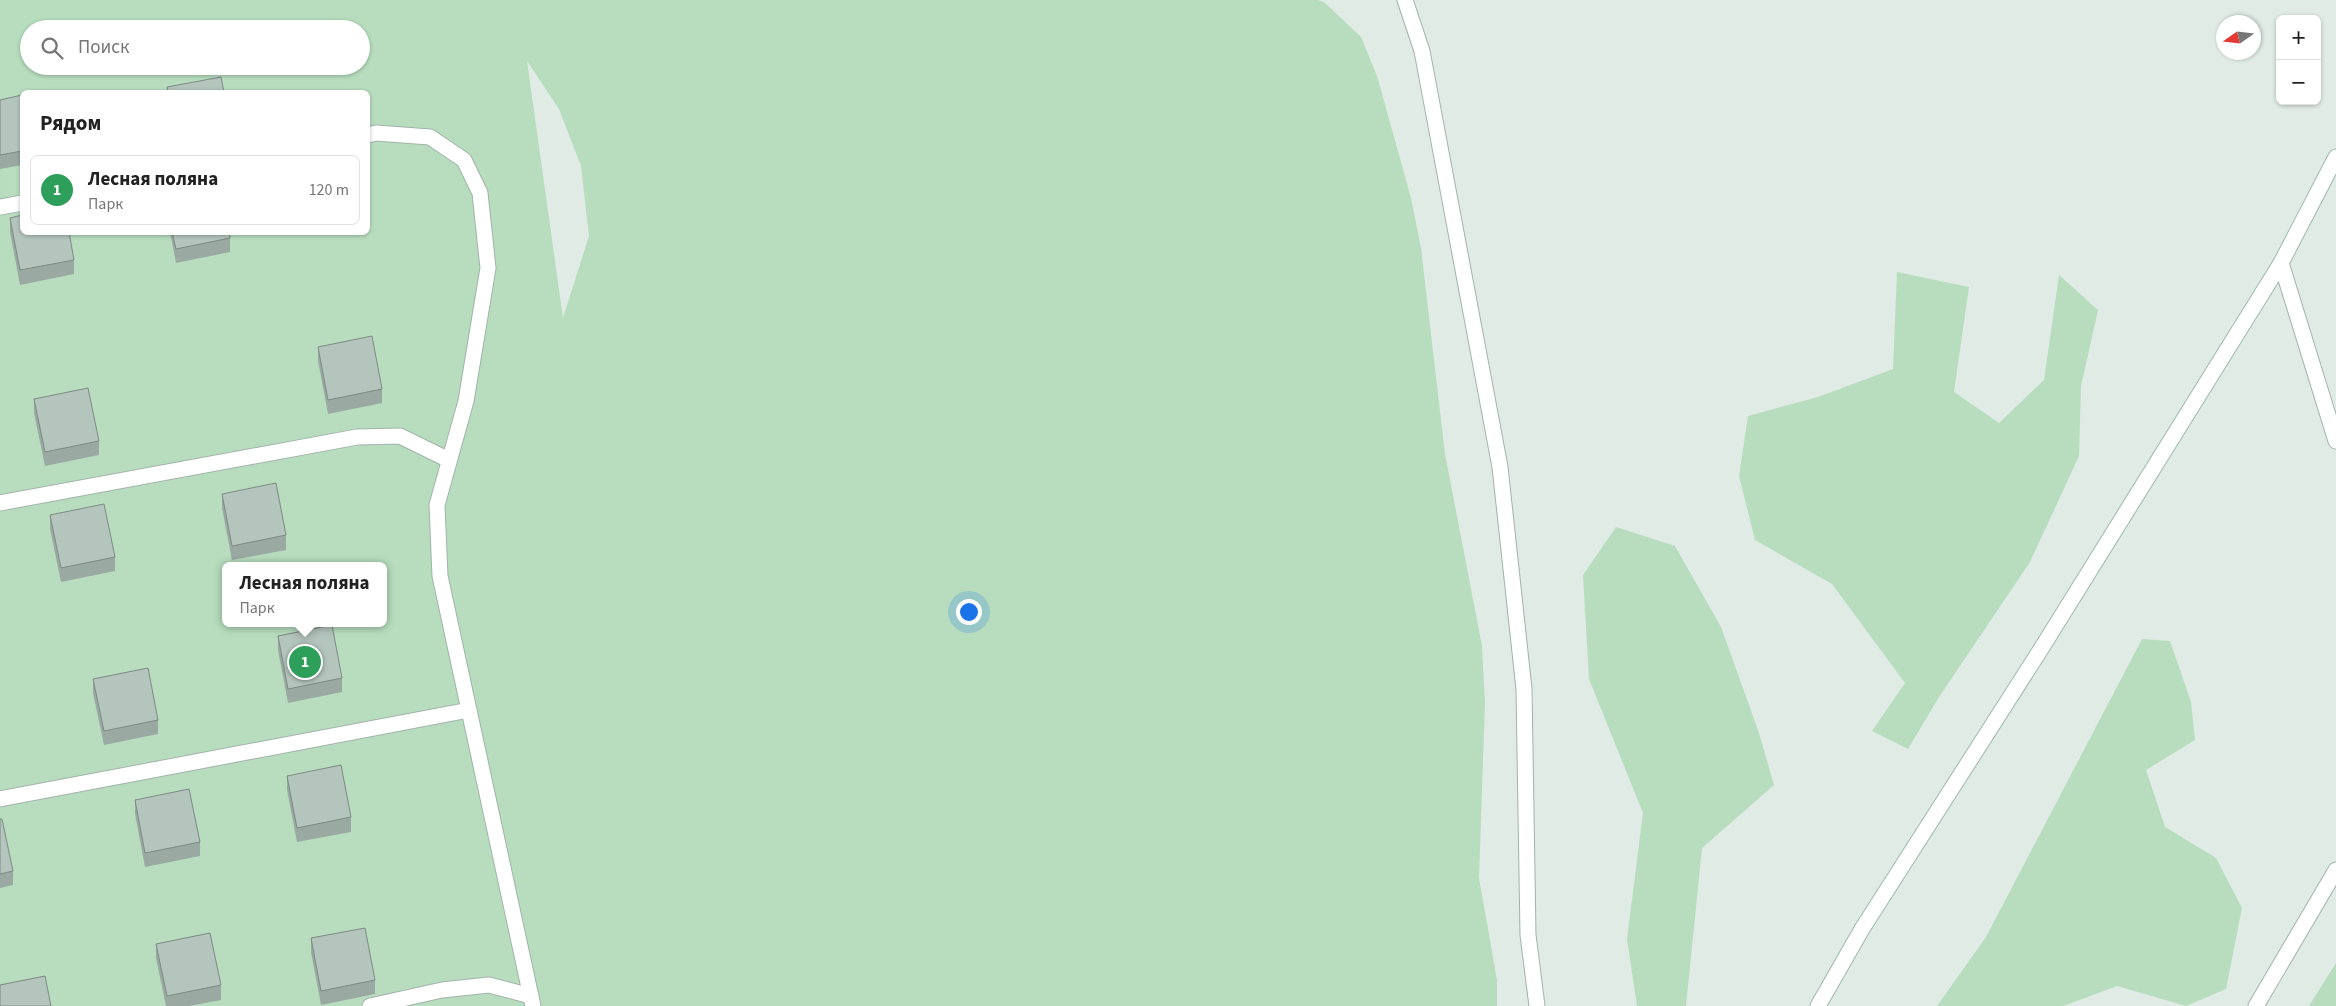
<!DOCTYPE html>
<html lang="ru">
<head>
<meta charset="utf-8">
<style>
  body { margin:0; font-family:"Source Sans 3",sans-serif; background:#f6f6f6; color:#222 }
  .controls { position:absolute; right:15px; top:15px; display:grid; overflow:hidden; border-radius:8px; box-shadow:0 1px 4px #0004 }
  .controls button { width:45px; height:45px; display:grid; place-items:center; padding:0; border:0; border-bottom:1px solid #e0e0e0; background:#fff; color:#222; font:25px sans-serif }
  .compass { position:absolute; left:2216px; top:15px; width:45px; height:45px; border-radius:50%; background:#fff; box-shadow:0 1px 4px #0004; rotate:256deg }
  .you { position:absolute; left:968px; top:611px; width:18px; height:18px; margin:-12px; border:4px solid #fff; border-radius:50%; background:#1a73e8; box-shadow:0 0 0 8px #1a73e833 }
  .badge { display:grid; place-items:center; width:32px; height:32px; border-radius:50%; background:#ea580c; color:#fff; font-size:16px; font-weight:700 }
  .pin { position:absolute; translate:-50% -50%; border:2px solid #fff; box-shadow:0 1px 5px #0006 }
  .popup { position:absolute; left:222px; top:562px; width:165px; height:65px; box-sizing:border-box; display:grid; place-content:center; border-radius:8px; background:#fff; filter:drop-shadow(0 1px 4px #0005); font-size:16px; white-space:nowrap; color:#767676 }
  .popup b { font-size:19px; color:#222 }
  .popup::after { content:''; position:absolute; left:50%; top:100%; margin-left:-10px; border:10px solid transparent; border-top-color:#fff }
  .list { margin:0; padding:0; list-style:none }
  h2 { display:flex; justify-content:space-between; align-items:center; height:65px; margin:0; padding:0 20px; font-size:21px }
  h2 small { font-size:16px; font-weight:400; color:#767676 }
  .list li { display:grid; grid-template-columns:32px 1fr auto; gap:15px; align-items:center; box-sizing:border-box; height:70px; margin:0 10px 10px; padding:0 10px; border:1px solid #e0e0e0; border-radius:8px }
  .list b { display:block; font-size:19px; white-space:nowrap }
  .list p { margin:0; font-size:16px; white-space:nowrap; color:#767676 }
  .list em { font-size:16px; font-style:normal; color:#767676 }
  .icon { flex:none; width:28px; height:28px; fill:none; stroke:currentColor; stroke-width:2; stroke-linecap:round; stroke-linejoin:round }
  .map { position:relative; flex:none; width:2336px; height:1006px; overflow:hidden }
  .search { position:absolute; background:#fff; box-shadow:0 1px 4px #0004; left:20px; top:20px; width:350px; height:55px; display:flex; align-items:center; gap:12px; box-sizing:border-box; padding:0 18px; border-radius:28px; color:#767676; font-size:19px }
  .panel { position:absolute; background:#fff; box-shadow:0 1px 4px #0004; left:20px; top:90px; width:350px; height:145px; border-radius:8px }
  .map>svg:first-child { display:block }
  .green { fill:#b7ddbe; fill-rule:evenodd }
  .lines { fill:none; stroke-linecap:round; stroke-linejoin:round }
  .street-casing { stroke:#a2b3ab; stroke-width:17 }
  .secondary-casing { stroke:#9eb7ac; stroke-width:17 }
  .street { stroke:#fff; stroke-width:15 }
  .secondary { stroke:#fff; stroke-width:15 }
  .wall { fill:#9ba9a3 }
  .building { fill:#b4c5bd; stroke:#7e8a84 }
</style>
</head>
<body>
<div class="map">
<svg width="2336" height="1006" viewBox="0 0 2336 1006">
  <rect width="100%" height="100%" fill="#dfebe4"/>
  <g class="green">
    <path d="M0 0H1318L1324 2 1361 37 1377 76 1411 198 1421 248 1445 454 1482 646 1485 704 1479 878 1497 980V1006H0ZM29 29H361V66H29ZM527 61 559 109 581 166 589 236 563 318ZM22 92H368V232H22ZM226 566H384V623H226Z"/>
    <polygon points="1897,272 1969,287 1954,392 1999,423 2044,380 2059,275 2098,310 2081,386 2079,456 2030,562 1939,697 1908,749 1872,731 1905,683 1832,584 1755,540 1739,476 1748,416 1818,397 1893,369"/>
    <polygon points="1616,527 1675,546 1721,627 1759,733 1774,785 1702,848 1686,1006 1637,1006 1627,939 1643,813 1589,679 1583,575"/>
    <polygon points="2142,639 2170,641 2191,702 2195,740 2146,770 2165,827 2216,858 2242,908 2226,989 2186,1006 2117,986 2063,1006 1937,1006 1986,937"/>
    <polygon points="2336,963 2336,1006 2309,1006"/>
  </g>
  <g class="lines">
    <defs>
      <g id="street">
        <polyline points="1405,0 1422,51 1500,467 1524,689 1528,935 1537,1006"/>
        <polyline points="368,135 376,133 430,137 464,160 480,193 488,268 466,401 437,505 440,576 533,1006"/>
        <polyline points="0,207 22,203"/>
        <polyline points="2281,263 2336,441"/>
        <polyline points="0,503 357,437 400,436 449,460"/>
        <polyline points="0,799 469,710"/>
        <polyline points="370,1006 442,990 489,985 531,996"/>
        <polyline points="2256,1006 2336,870"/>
      </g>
      <polyline id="secondary" points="1818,1006 1862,929 2041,649 2281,263 2336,157"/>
    </defs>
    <use href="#street" class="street-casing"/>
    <use href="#secondary" class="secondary-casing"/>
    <use href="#street" class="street"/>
    <use href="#secondary" class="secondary"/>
  </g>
  <g class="wall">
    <polygon points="22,95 22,165 0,169 0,100"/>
    <polygon points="10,218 74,260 74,274 20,285 10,232"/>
    <polygon points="170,232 229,232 230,238 230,252 176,263"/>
    <polygon points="318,347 382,389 382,403 328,414 318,361"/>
    <polygon points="34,399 99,441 99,455 45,466 34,413"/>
    <polygon points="222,494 286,535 286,550 232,560 222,508"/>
    <polygon points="50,515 115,557 115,571 61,582 50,529"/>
    <polygon points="278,636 342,678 342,692 288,703 278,650"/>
    <polygon points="93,679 158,720 158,734 104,745 93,693"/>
    <polygon points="287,776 351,817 351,832 297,842 287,790"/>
    <polygon points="135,800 200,842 200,856 145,867 135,814"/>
    <polygon points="0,819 13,871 13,885 0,888"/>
    <polygon points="311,938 375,980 375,994 321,1005 311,952"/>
    <polygon points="156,944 221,985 221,1000 189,1006 166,1006 156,958"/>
  </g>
  <g class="building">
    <polygon points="221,77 224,92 168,92 167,87"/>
    <polygon points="22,95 22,151 0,155 0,100"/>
    <polygon points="22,215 22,232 69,232 74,260 20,270 10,218"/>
    <polygon points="172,232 229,232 230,238 176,249"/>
    <polygon points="372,336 382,389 328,400 318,347"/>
    <polygon points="88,388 99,441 45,452 34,399"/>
    <polygon points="276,483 286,535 232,546 222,494"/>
    <polygon points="104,504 115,557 61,568 50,515"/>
    <polygon points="332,625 342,678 288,689 278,636"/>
    <polygon points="148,668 158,720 104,731 93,679"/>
    <polygon points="341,765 351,817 297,828 287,776"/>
    <polygon points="189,789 200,842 145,853 135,800"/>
    <polygon points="0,819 2,819 13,871 0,874"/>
    <polygon points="365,928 375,980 321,991 311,938"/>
    <polygon points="210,933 221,985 167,996 156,944"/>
    <polygon points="45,976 51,1006 0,1006 0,985"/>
  </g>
</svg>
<div class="controls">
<button>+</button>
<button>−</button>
</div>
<svg class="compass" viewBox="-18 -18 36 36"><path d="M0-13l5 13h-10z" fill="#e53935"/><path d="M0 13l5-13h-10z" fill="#767676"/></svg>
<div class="you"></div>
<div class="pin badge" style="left:305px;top:662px;background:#2e9e5b">1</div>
<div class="popup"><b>Лесная поляна</b>Парк</div>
<div class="search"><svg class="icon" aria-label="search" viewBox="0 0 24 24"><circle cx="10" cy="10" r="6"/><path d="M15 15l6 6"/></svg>Поиск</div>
<section class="panel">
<h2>Рядом<small></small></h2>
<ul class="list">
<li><span class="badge" style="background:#2e9e5b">1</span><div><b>Лесная поляна</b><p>Парк</p></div><em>120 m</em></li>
</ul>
</section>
</div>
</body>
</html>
